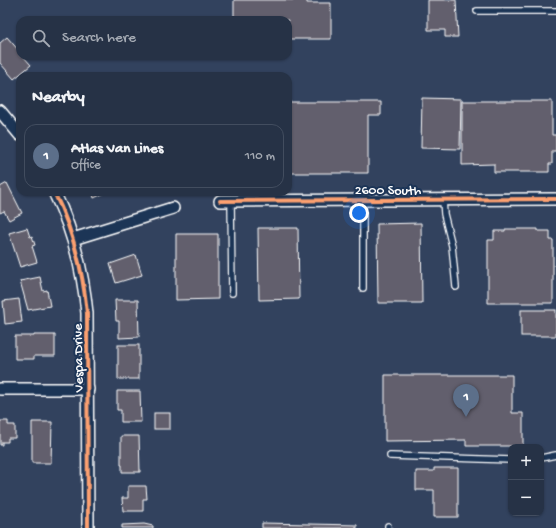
<!DOCTYPE html>
<html lang="en">
<head>
<meta charset="utf-8">
<style>
  body { margin:0; font-family:"Gochi Hand",sans-serif; background:#323e51; color:#f1f3f6 }
  .controls { position:absolute; right:12px; bottom:12px; display:grid; overflow:hidden; border-radius:8px; box-shadow:0 1px 3px #0004 }
  .controls button { width:36px; height:36px; display:grid; place-items:center; padding:0; border:0; border-bottom:1px solid #424d5f; background:#263246; color:#f1f3f6; font:20px sans-serif }
  .you { position:absolute; left:359px; top:213px; width:14px; height:14px; margin:-10px; border:3px solid #fff; border-radius:50%; background:#1a73e8; box-shadow:0 0 0 6px #1a73e833 }
  .badge { display:grid; place-items:center; width:26px; height:26px; border-radius:50%; background:#ff9aa2; color:#fff; font-size:13px; font-weight:700 }
  .pin { position:absolute; translate:-50% -33px; filter:drop-shadow(0 1px 2px #0008) }
  .pin::after { content:''; position:absolute; top:21px; width:14px; height:12px; background:inherit; clip-path:polygon(0 0,100% 0,50% 100%) }
  .list { margin:0; padding:0; list-style:none }
  h2 { display:flex; justify-content:space-between; align-items:center; height:52px; margin:0; padding:0 16px; font-size:17px }
  h2 small { font-size:13px; font-weight:400; color:#a4aab3 }
  .list li { display:grid; grid-template-columns:26px 1fr auto; gap:12px; align-items:center; box-sizing:border-box; height:64px; margin:0 8px 8px; padding:0 8px; border:1px solid #424d5f; border-radius:12px }
  .list b { display:block; font-size:15px; white-space:nowrap }
  .list p { margin:0; font-size:13px; white-space:nowrap; color:#a4aab3 }
  .list em { font-size:13px; font-style:normal; color:#a4aab3 }
  .icon { flex:none; width:22px; height:22px; fill:none; stroke:currentColor; stroke-width:2; stroke-linecap:round; stroke-linejoin:round }
  .map { position:relative; flex:none; width:556px; height:528px; overflow:hidden }
  .search { position:absolute; background:#263246; box-shadow:0 1px 3px #0004; left:16px; top:16px; width:276px; height:44px; display:flex; align-items:center; gap:10px; box-sizing:border-box; padding:0 14px; border-radius:12px; color:#a4aab3; font-size:15px }
  .panel { position:absolute; background:#263246; box-shadow:0 1px 3px #0004; left:16px; top:72px; width:276px; height:124px; border-radius:12px }
  .map>svg:first-child { display:block }
  .building { fill:#625f6d; stroke:#fff }
  .lines { fill:none; stroke-linecap:round; stroke-linejoin:round }
  .lane-casing { stroke:#fff; stroke-width:8 }
  .street-casing { stroke:#fff; stroke-width:14 }
  .lane { stroke:#1d3557; stroke-width:5.5 }
  .street { stroke:#1d3557; stroke-width:11 }
  .cycleway-casing { stroke:#1d3557; stroke-width:6 }
  .cycleway { stroke:#fca06f; stroke-width:4 }
  .labels { text-anchor:middle; stroke-width:4; stroke-linejoin:round; paint-order:stroke }
  .street-label { font-size:14px; fill:#fff; stroke:#1d3557 }
</style>
</head>
<body>
<div class="map">
<svg width="556" height="528" viewBox="0 0 556 528">
  <rect width="100%" height="100%" fill="#32425e"/>
  <filter id="ink" filterUnits="userSpaceOnUse"><feTurbulence type="fractalNoise" baseFrequency=".025" numOctaves="2"/><feDisplacementMap in="SourceGraphic" scale="8" xChannelSelector="R" yChannelSelector="G"/><feConvolveMatrix kernelMatrix="1 2 1 2 8 2 1 2 1" color-interpolation-filters="sRGB"/></filter>
  <g filter="url(#ink)">
    <g class="building">
      <polygon points="234,0 307,0 307,3 331,3 331,39 288,39 288,20 234,20"/>
      <polygon points="428,0 456,0 458,37 445,37 445,30 428,30"/>
      <polygon points="7,37 20,52 20,56 23,56 31,65 14,79 0,63 0,43"/>
      <polygon points="422,98 461,99 460,149 421,148"/>
      <polygon points="462,101 552,101 552,135 556,135 556,151 552,151 552,164 549,164 549,172 494,172 494,164 462,165"/>
      <polygon points="288,102 381,102 381,115 368,115 368,173 288,173"/>
      <polygon points="7,183 22,213 9,220 4,211 0,213 0,187"/>
      <polygon points="92,192 107,192 94,198"/>
      <polygon points="421,223 422,303 378,303 377,224"/>
      <polygon points="27,228 30,237 32,236 35,245 32,246 37,262 20,267 9,233"/>
      <polygon points="258,228 298,228 299,299 259,300"/>
      <polygon points="505,229 538,229 538,231 550,231 550,240 553,240 553,303 488,303 488,240 494,240 494,231 505,231"/>
      <polygon points="176,234 218,234 218,299 176,300"/>
      <polygon points="136,255 142,275 116,283 110,264"/>
      <polygon points="40,277 43,291 47,290 50,306 28,310 20,281"/>
      <polygon points="19,299 22,322 5,324 3,301"/>
      <polygon points="115,300 138,300 139,337 119,338 119,321 116,321"/>
      <rect x="521" y="310" width="35" height="26"/>
      <polygon points="34,335 55,335 55,356 34,356 34,359 15,359 15,336 34,336"/>
      <rect x="118" y="345" width="21" height="34"/>
      <polygon points="385,375 512,375 512,413 523,413 523,446 466,446 466,440 385,441"/>
      <polygon points="117,391 140,391 141,422 121,422 121,410 117,410"/>
      <rect x="154" y="413" width="16" height="16"/>
      <polygon points="0,421 8,421 8,425 15,425 15,438 8,438 8,442 2,442 2,445 0,445"/>
      <polygon points="32,422 52,422 51,463 32,463"/>
      <polygon points="121,436 139,436 140,472 122,472 122,465 121,465"/>
      <polygon points="434,468 458,468 458,517 434,517 434,490 416,490 416,471 434,471"/>
      <polygon points="128,486 146,486 147,499 143,499 143,511 123,511 122,498 128,498"/>
      <polygon points="262,523 357,525 357,528 262,528"/>
      <polygon points="144,524 153,526 153,528 122,528 122,525"/>
    </g>
    <g class="lines">
      <defs>
        <g id="lane">
          <polyline points="477,11 556,11"/>
          <polyline points="231,200 232,293"/>
          <polyline points="363,200 363,288"/>
          <polyline points="443,200 444,214 452,246 456,287"/>
          <polyline points="390,456 511,460"/>
          <polyline points="541,458 556,455"/>
          <polyline points="388,526 388,528"/>
        </g>
        <g id="street">
          <polyline points="0,111 20,135"/>
          <path d="M54 192C73 230 83 272 87 313L88 528"/>
          <polyline points="220,201 556,199"/>
          <polyline points="73,239 173,208"/>
          <polyline points="0,389 88,389"/>
        </g>
      </defs>
      <use href="#lane" class="lane-casing"/>
      <use href="#street" class="street-casing"/>
      <use href="#lane" class="lane"/>
      <use href="#street" class="street"/>
      <defs>
        <g id="cycleway">
          <path d="M54 192C73 230 83 272 87 313L88 528"/>
          <polyline points="220,201 556,199"/>
        </g>
      </defs>
      <use href="#cycleway" class="cycleway-casing"/>
      <use href="#cycleway" class="cycleway"/>
    </g>
  </g>
  <g class="labels">
    <g class="street-label">
      <text x="388" y="194">2600 South</text>
      <text transform="translate(77 358) rotate(-91)" y="5">Vespa Drive</text>
    </g>
  </g>
</svg>
<div class="controls">
<button>+</button>
<button>−</button>
</div>
<div class="you"></div>
<div class="pin badge" style="left:466px;top:417px;background:#5c6f8a">1</div>
<div class="search"><svg class="icon" aria-label="search" viewBox="0 0 24 24"><circle cx="10" cy="10" r="6"/><path d="M15 15l6 6"/></svg>Search here</div>
<section class="panel">
<h2>Nearby<small></small></h2>
<ul class="list">
<li><span class="badge" style="background:#5c6f8a">1</span><div><b>Atlas Van Lines</b><p>Office</p></div><em>110 m</em></li>
</ul>
</section>
</div>
</body>
</html>
